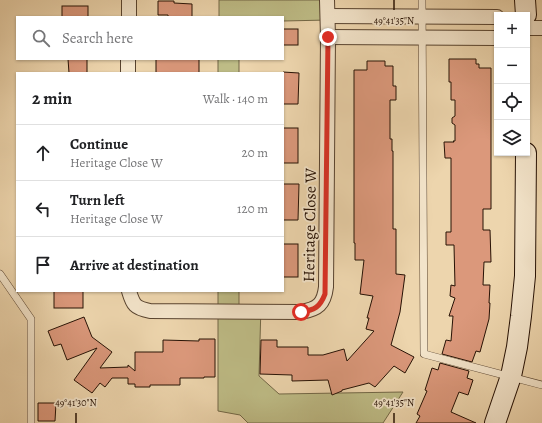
<!DOCTYPE html>
<html lang="en">
<head>
<meta charset="utf-8">
<style>
  body { margin:0; font-family:Alegreya,serif; background:#f6f6f6; color:#202124 }
  .controls { position:absolute; right:12px; top:12px; display:grid; overflow:hidden; border-radius:0px; box-shadow:0 1px 3px #0004 }
  .controls button { width:36px; height:36px; display:grid; place-items:center; padding:0; border:0; border-bottom:1px solid #e0e0e0; background:#fff; color:#202124; font:20px sans-serif }
  .stop { position:absolute; width:12px; height:12px; margin:-9px; border:3px solid #d93025; border-radius:50%; background:#fff }
  .stop.end { background:#d93025; border-color:#fff; box-shadow:0 1px 4px #0008 }
  .list { margin:0; padding:0; list-style:none }
  h2 { display:flex; justify-content:space-between; align-items:center; height:52px; margin:0; padding:0 16px; font-size:17px }
  h2 small { font-size:13px; font-weight:400; color:#757577 }
  .list li { display:grid; grid-template-columns:26px 1fr auto; gap:12px; align-items:center; box-sizing:border-box; height:56px; padding:0 16px; border-top:1px solid #e0e0e0 }
  .list b { display:block; font-size:15px; white-space:nowrap }
  .list p { margin:0; font-size:13px; white-space:nowrap; color:#757577 }
  .list em { font-size:13px; font-style:normal; color:#757577 }
  .icon { flex:none; width:22px; height:22px; fill:none; stroke:currentColor; stroke-width:2; stroke-linecap:round; stroke-linejoin:round }
  .map { position:relative; flex:none; width:542px; height:423px; overflow:hidden }
  .search { position:absolute; background:#fff; box-shadow:0 1px 3px #0004; left:16px; top:16px; width:268px; height:44px; display:flex; align-items:center; gap:10px; box-sizing:border-box; padding:0 14px; border-radius:0px; color:#757577; font-size:15px }
  .panel { position:absolute; background:#fff; box-shadow:0 1px 3px #0004; left:16px; top:72px; width:268px; height:220px; border-radius:0px }
  .map>svg:first-child { display:block }
  .green { fill:#bebc86; stroke:#726746 }
  .building { fill:#db987b; stroke:#271205 }
  .lines { fill:none; stroke-linecap:round; stroke-linejoin:round }
  .lane-casing { stroke:#58432f; stroke-width:8 }
  .street-casing { stroke:#58432f; stroke-width:16 }
  .secondary-casing { stroke:#271205; stroke-width:22 }
  .lane { stroke:#f3e4ca; stroke-width:7 }
  .street { stroke:#f3e4ca; stroke-width:14 }
  .secondary { stroke:#f3e4ca; stroke-width:20 }
  .route { stroke:#d93025; stroke-width:5 }
  .ticks { fill:none; stroke:#271205; stroke-width:1.5 }
  .labels { text-anchor:middle; stroke-width:3.5; stroke-linejoin:round; paint-order:stroke }
  .street-label { font-size:16px; fill:#271205; stroke:#f3e4ca }
  .ticks-label { font-size:10px; text-anchor:middle; fill:#271205; stroke:#f3e4ca; stroke-width:3.5; stroke-linejoin:round; paint-order:stroke }
</style>
</head>
<body>
<div class="map">
<svg width="542" height="423" viewBox="0 0 542 423">
  <rect width="100%" height="100%" fill="#edd5ad"/>
  <filter id="stains"><feTurbulence type="fractalNoise" baseFrequency=".005" numOctaves="4"/><feColorMatrix values="0 0 0 0 .2 0 0 0 0 .09 0 0 0 0 .02 0 0 0 .5 -.17"/></filter>
  <radialGradient id="worn" r=".72"><stop offset=".6" stop-color="#630" stop-opacity="0"/><stop offset="1" stop-color="#630" stop-opacity=".3"/></radialGradient>
  <g class="green">
    <polygon points="219,0 327,0 328,20 283,21 283,17 219,17"/>
    <rect x="218" y="59" width="21" height="14"/>
    <polygon points="218,291 239,291 239,305 261,305 259,376 279,394 403,392 383,423 248,423 240,415 218,411"/>
  </g>
  <g class="building">
    <polygon points="158,1 174,1 174,3 192,4 192,17 168,17 168,15 158,15"/>
    <rect x="62" y="6" width="26" height="11"/>
    <rect x="283" y="29" width="15" height="16"/>
    <polygon points="68,59 87,59 87,73 69,73"/>
    <rect x="156" y="59" width="43" height="14"/>
    <polygon points="449,59 476,59 476,64 479,64 479,68 491,68 491,209 483,209 483,230 490,230 491,262 484,262 483,285 490,285 489,303 490,303 489,319 480,352 476,351 472,362 442,354 446,340 451,341 453,316 449,316 455,298 450,296 451,285 455,286 454,245 446,245 446,232 451,232 451,158 445,158 444,142 454,142 453,141 455,141 455,125 452,123 452,118 455,116 455,100 451,100 451,82 449,82"/>
    <polygon points="367,61 385,61 385,66 393,66 393,86 396,86 396,100 390,100 390,139 392,139 392,151 393,151 393,229 396,229 396,274 405,275 400,312 391,345 414,357 405,373 394,366 375,387 369,383 342,390 342,391 332,395 328,380 292,381 292,375 260,374 261,340 277,340 277,347 308,347 308,355 323,355 344,349 347,361 374,331 366,329 369,318 367,318 373,296 360,294 364,260 355,260 355,243 354,243 354,70 367,70"/>
    <polygon points="283,72 299,73 298,104 283,104"/>
    <rect x="283" y="128" width="15" height="35"/>
    <polygon points="283,184 299,184 298,220 283,220"/>
    <rect x="283" y="244" width="15" height="33"/>
    <rect x="54" y="291" width="29" height="17"/>
    <polygon points="84,317 92,337 112,352 100,368 128,367 128,365 135,371 135,352 163,352 163,340 199,341 199,339 215,339 215,377 204,377 204,378 180,378 180,385 150,385 150,387 135,387 135,384 128,384 128,378 112,378 105,387 100,383 92,393 74,380 97,348 67,360 61,344 54,346 48,331"/>
    <polygon points="440,363 469,371 467,378 473,380 468,395 459,392 451,412 476,423 416,423 420,416 417,414 427,391 425,390 432,368 438,370"/>
    <polygon points="38,403 56,403 55,421 38,421"/>
  </g>
  <g class="lines">
    <defs>
      <g id="lane">
        <polyline points="422,0 424,354 542,385"/>
        <polyline points="0,274 31,319 31,423"/>
      </g>
      <g id="street">
        <polyline points="328,16 497,17"/>
        <polyline points="129,17 129,0"/>
        <polyline points="527,28 542,28"/>
        <polyline points="328,37 497,38"/>
        <polyline points="128,73 128,59"/>
        <path d="M129 291C133 305 135 308 150 311L301 312C318 309 324 304 326 287L328 37 327 0"/>
      </g>
      <g id="secondary">
        <polyline points="525,0 526,15"/>
        <polyline points="495,423 511,376 517,347 521,316 525,276 526,153"/>
      </g>
    </defs>
    <use href="#lane" class="lane-casing"/>
    <use href="#street" class="street-casing"/>
    <use href="#secondary" class="secondary-casing"/>
    <use href="#lane" class="lane"/>
    <use href="#street" class="street"/>
    <use href="#secondary" class="secondary"/>
  </g>
  <g class="lines">
    <path class="route" d="M301 312C315 310 320 307 325 294L328 37"/>
  </g>
  <path class="ticks" d="M394 0V10M76 413V423M394 413V423"/>
  <g class="labels">
    <g class="street-label">
      <text transform="translate(309 225) rotate(-89)" y="6">Heritage Close W</text>
    </g>
  </g>
  <g class="ticks-label">
    <text x="394" y="24">49°41'35"N</text>
    <text x="76" y="406">49°41'30"N</text>
    <text x="394" y="406">49°41'35"N</text>
  </g>
  <rect width="100%" height="100%" filter="url(#stains)"/>
  <rect width="100%" height="100%" fill="url(#worn)"/>
</svg>
<div class="controls">
<button>+</button>
<button>−</button>
<button><svg class="icon" aria-label="locate" viewBox="0 0 24 24"><circle cx="12" cy="12" r="6"/><path d="M12 2v4M12 18v4M2 12h4M18 12h4"/></svg></button>
<button><svg class="icon" aria-label="layers" viewBox="0 0 24 24"><path d="M12 4l9 5-9 5-9-5zM3 14l9 5 9-5"/></svg></button>
</div>
<div class="stop" style="left:301px;top:312px"></div>
<div class="stop end" style="left:328px;top:37px"></div>
<div class="search"><svg class="icon" aria-label="search" viewBox="0 0 24 24"><circle cx="10" cy="10" r="6"/><path d="M15 15l6 6"/></svg>Search here</div>
<section class="panel">
<h2>2 min<small>Walk · 140 m</small></h2>
<ul class="list">
<li><svg class="icon" aria-label="ahead" viewBox="0 0 24 24"><path d="M12 20V5M6 11l6-6 6 6"/></svg><div><b>Continue</b><p>Heritage Close W</p></div><em>20 m</em></li>
<li><svg class="icon" aria-label="left" viewBox="0 0 24 24"><path d="M17 20v-9H6M10 6l-5 5 5 5"/></svg><div><b>Turn left</b><p>Heritage Close W</p></div><em>120 m</em></li>
<li><svg class="icon" aria-label="arrive" viewBox="0 0 24 24"><path d="M6 21V4h12l-3 4 3 4H6"/></svg><div><b>Arrive at destination</b></div></li>
</ul>
</section>
</div>
</body>
</html>
